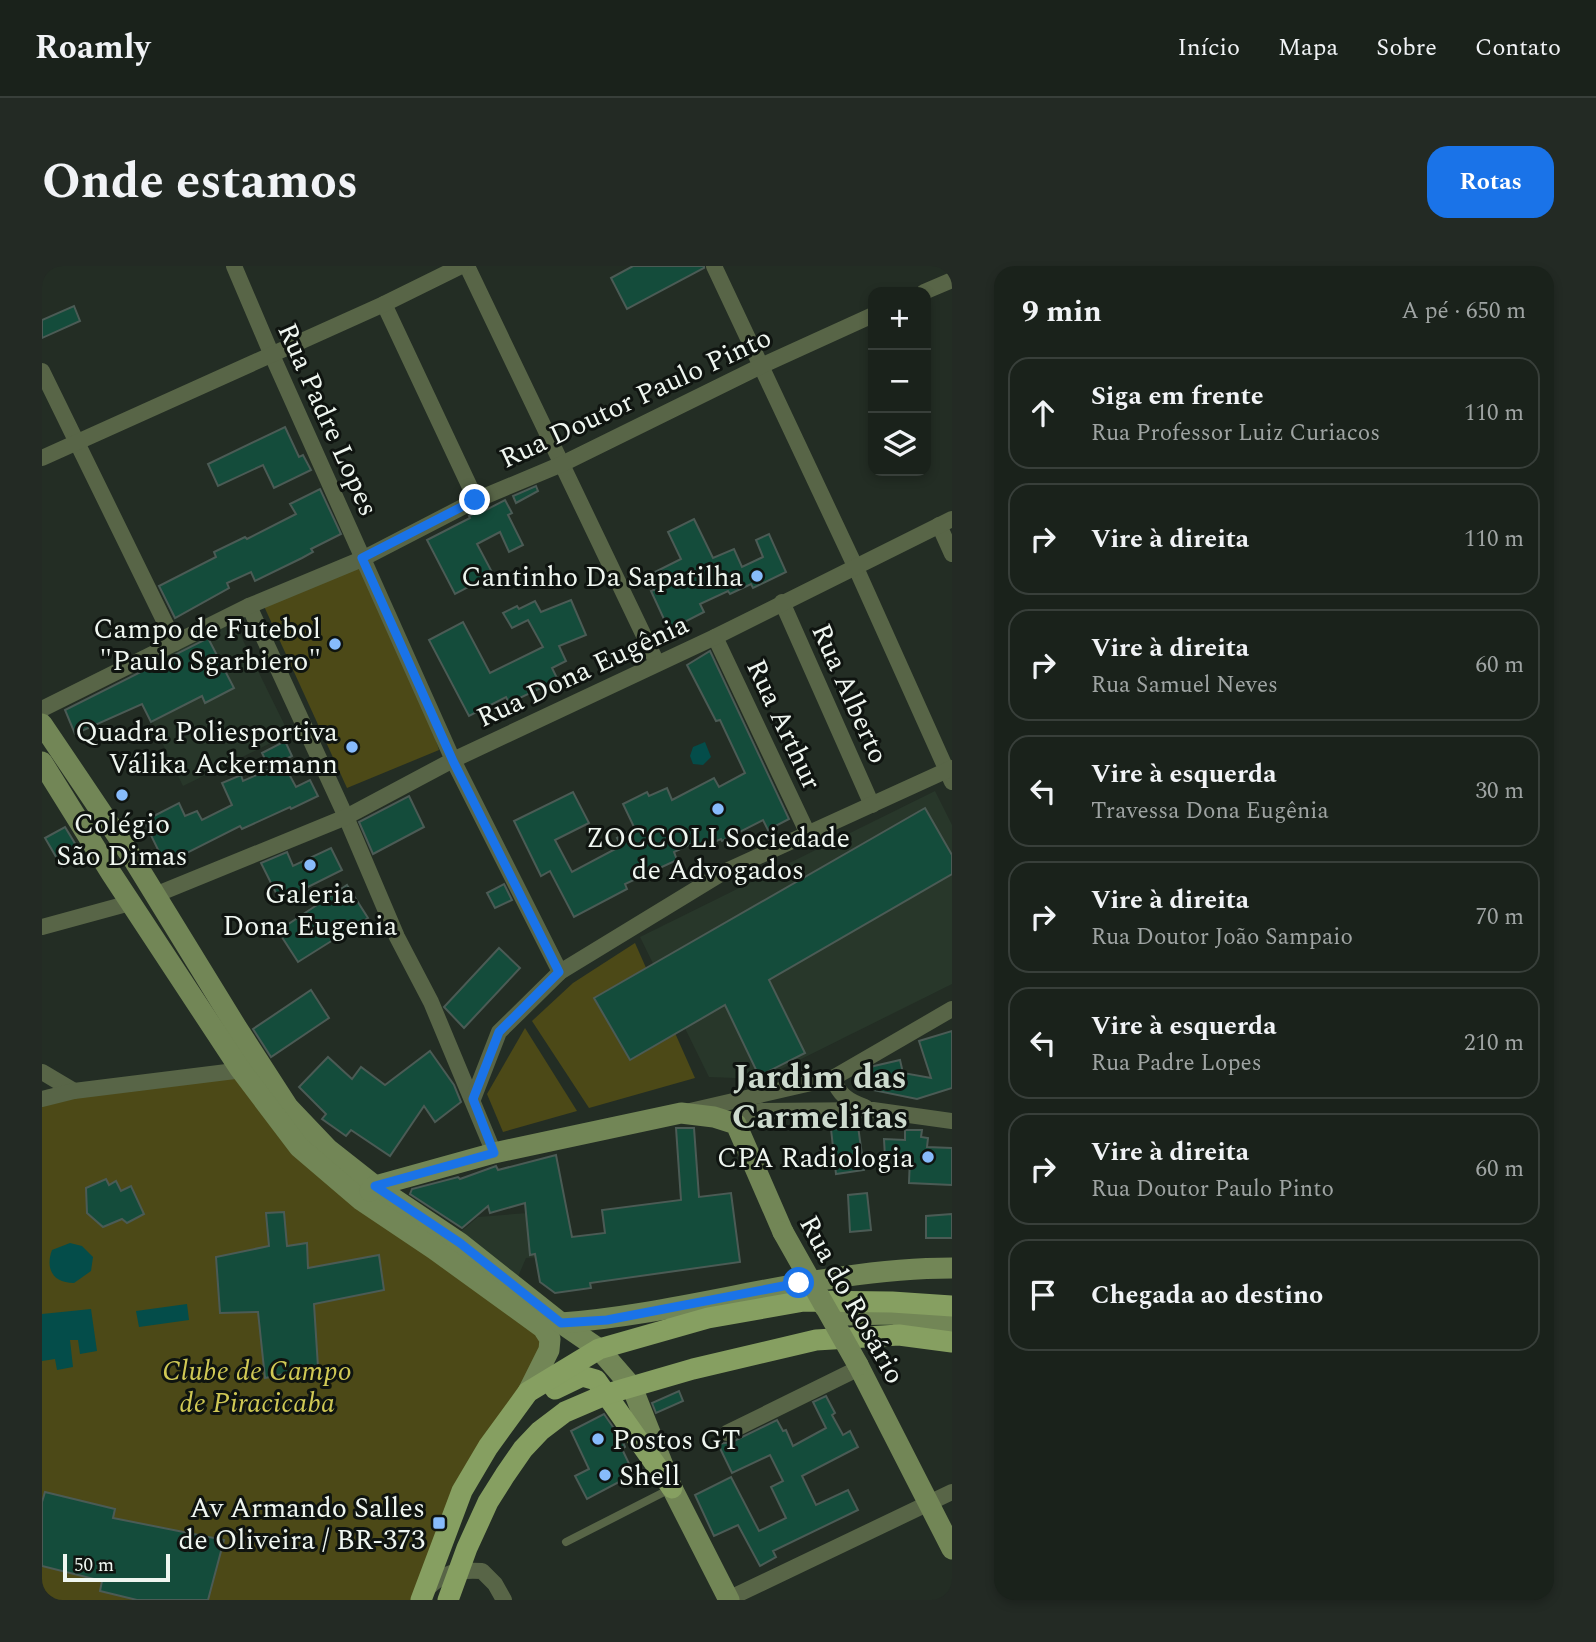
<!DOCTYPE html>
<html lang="pt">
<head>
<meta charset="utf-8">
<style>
  body { margin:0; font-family:Spectral,serif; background:#232a24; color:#f1f3f6 }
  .controls { position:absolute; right:21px; top:21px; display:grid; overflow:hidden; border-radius:14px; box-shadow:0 4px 10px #0003 }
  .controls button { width:63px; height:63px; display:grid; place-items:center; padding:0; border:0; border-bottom:2px solid #383f3a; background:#1a221b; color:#f1f3f6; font:35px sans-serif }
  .scale { position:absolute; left:21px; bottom:18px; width:107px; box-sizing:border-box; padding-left:7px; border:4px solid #eff6f0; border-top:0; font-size:19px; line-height:24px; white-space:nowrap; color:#eff6f0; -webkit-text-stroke:5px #0f1410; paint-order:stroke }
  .stop { position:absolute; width:21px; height:21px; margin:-16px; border:5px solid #1a73e8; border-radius:50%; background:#fff }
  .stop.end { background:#1a73e8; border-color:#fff; box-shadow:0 2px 7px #0008 }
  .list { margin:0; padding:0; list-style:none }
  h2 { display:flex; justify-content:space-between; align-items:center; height:91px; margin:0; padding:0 28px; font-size:30px }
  h2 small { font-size:23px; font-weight:400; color:#9fa4a3 }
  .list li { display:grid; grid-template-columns:46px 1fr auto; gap:21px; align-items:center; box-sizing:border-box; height:112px; margin:0 14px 14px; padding:0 14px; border:2px solid #383f3a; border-radius:21px }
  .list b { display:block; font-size:26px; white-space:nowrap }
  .list p { margin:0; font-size:23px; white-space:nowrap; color:#9fa4a3 }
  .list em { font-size:23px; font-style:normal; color:#9fa4a3 }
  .icon { flex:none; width:38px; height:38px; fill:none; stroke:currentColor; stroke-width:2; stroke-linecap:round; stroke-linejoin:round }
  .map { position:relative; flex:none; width:910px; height:1334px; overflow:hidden; border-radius:21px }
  header { display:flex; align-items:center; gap:42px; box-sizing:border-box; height:98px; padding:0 35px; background:#1a221b; border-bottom:2px solid #383f3a }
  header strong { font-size:33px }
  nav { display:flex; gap:38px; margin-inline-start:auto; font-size:24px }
  .intro { display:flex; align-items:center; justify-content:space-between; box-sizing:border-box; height:168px; padding:0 42px }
  h1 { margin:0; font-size:49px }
  .button { padding:18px 32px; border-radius:21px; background:#1a73e8; color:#fff; font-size:24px; font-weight:700 }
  main { display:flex; gap:42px; padding:0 42px }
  aside { flex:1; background:#1a221b; border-radius:21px; box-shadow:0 4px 10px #0003 }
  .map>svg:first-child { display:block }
  .built { fill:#28372a }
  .green { fill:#4c4917 }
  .water { fill:#044d4a }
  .building { fill:#144c3b; stroke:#4b5b55; stroke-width:2 }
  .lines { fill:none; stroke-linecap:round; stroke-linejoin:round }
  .lane { stroke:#586547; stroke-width:8 }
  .street { stroke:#586547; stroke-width:16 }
  .secondary { stroke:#728656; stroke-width:21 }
  .primary { stroke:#869f61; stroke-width:21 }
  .secondary-bridge { stroke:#728656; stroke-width:21 }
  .route { stroke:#1a73e8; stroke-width:9 }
  .poi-dot { fill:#87bbfb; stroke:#0f1410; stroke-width:2.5 }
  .labels { text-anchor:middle; stroke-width:6; stroke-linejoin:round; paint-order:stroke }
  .street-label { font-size:28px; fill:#eff6f0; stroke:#0f1410 }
  .poi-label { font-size:28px; fill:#eff6f0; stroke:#0f1410; text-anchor:end }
  .park-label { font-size:28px; font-style:italic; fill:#d0c955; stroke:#0f1410 }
  .district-label { font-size:35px; font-weight:bold; fill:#cddace; stroke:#0f1410 }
</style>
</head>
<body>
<header>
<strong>Roamly</strong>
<nav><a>Início</a><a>Mapa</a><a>Sobre</a><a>Contato</a></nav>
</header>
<div class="intro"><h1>Onde estamos</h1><a class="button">Rotas</a></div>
<main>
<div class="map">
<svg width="910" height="1334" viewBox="0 0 910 1334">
  <rect width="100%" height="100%" fill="#232d24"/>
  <g class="built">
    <polygon points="192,356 247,468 141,520 87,408"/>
    <polygon points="893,525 910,559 910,718 719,813 667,811 598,671"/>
    <polygon points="511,945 514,990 484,992 475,1013 416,968 436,951"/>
  </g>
  <g class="green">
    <polygon points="316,297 389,459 397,484 305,522 221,338"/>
    <polygon points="593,677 653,812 547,842 490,755 531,717"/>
    <polygon points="483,762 535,845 461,866 445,828"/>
    <polygon points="198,803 508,1073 446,1181 379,1334 0,1334 0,833"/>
  </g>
  <g class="water">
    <polygon points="663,476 669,491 661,499 651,498 648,490 651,481"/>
    <path d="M28 977 40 980 51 991 49 1005 32 1017C11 1017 3 1003 10 984Z"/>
    <polygon points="145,1038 147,1054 97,1061 94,1045"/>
    <polygon points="49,1043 55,1085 38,1088 36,1074 28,1074 31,1101 15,1104 13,1093 0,1095 0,1048"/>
  </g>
  <g class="building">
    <polygon points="591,0 662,0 662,2 585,43 569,12"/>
    <polygon points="32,40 38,55 0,72 0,54"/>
    <polygon points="243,161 257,191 261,189 269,204 232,222 221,199 176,220 166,198"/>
    <polygon points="494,220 496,225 474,237 471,230"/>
    <polygon points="278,223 299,268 269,283 271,286 260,292 213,315 209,306 185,317 187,322 133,352 117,320 174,291 172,286 203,271 205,273 254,248 248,238"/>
    <polygon points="463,234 470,247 466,249 481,279 467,286 458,266 435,278 451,308 413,328 385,274 428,252 427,250 438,244 440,246"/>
    <polygon points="652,253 671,292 692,283 700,301 721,291 714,274 727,268 744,306 711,322 709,318 688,328 686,325 658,338 662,346 627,364 609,325 612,324 605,310 639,293 626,266"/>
    <polygon points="529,334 544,369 517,380 524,395 510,402 517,416 503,424 501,421 467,437 464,431 427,450 387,374 421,356 448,407 501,381 486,354 470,362 461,347 475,340 477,343 493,335 499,346"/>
    <polygon points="166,372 192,422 163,437 160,430 109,456 100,438 33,468 23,444"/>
    <polygon points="668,385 747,553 726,564 721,554 680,575 679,573 656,583 653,576 632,586 635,594 583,618 585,623 532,651 508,605 499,610 472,555 531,526 547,557 513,574 530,606 579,580 575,572 593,563 581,538 605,526 607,530 625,522 630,534 672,512 677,521 703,507 678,454 674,455 645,399"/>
    <polygon points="243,475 250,490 240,495 254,521 268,514 276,530 249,543 248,541 200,563 198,560 123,598 102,555 137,537 143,550 155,545 160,554 190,539 180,517 199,509 201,515 228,503 220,487"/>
    <polygon points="367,530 382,561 331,588 317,556"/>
    <polygon points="883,542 910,589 910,608 727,714 763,787 717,810 683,739 588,794 552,732"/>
    <polygon points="23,561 40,589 20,601 3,572"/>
    <polygon points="289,582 300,604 238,635 219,597 245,586 251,600"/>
    <polygon points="462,618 470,634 453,642 445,627"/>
    <polygon points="305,619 326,652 256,696 236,665"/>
    <polygon points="457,682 478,702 422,762 402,741"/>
    <polygon points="269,724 287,752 229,791 211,763"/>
    <polygon points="910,765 910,822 875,833 821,822 818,808 832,800 858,794 861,807 889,812 877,775"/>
    <polygon points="388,785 412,819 419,836 393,856 382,840 348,890 309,864 304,870 280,853 284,848 257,821 286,791 310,813 319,801 343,819"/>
    <polygon points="816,860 822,904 794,908 789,863"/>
    <polygon points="634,862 652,862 657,931 689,927 698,996 548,1017 549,1022 513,1027 498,1016 493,988 488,989 483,937 448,947 446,940 420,962 368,928 370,923 416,911 418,913 454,900 456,904 514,889 530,971 563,967 560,944 639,934"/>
    <polygon points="863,864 880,864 879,871 886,872 885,881 910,882 910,919 867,917 868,891 843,891 842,873 863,874"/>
    <polygon points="64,913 67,919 74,915 79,925 89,920 102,948 85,957 80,953 61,961 45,947 44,922"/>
    <polygon points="825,927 829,964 808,966 806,929"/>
    <polygon points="242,946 245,980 265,977 266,1002 337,989 342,1024 272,1038 276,1101 223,1112 216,1046 178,1047 174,991 227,980 224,947"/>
    <polygon points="910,948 910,972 884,972 884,950"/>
    <polygon points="637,1125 641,1135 614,1147 610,1137"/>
    <polygon points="784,1130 793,1147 790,1149 801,1169 808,1165 816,1181 760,1210 774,1239 806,1224 816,1244 731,1285 734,1291 718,1300 696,1259 672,1270 653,1229 689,1211 717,1265 744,1252 729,1221 741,1215 728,1189 690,1207 676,1178 690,1176 735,1154 741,1165 744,1164 751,1180 784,1162 771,1136"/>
    <polygon points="562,1148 580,1174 583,1181 580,1183 592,1208 545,1233 533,1210 547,1203 529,1165"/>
    <polygon points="3,1226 73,1243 71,1252 182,1274 166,1334 95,1334 58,1325 60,1315 0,1300 0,1236"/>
  </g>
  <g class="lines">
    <polyline class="lane" points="524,1276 630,1222"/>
    <g class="street">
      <polyline points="192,0 229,87 411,494 518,706"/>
      <polyline points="425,0 615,397"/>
      <polyline points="672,0 814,302 910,516"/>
      <polyline points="882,26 910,14"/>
      <polyline points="342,38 434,234"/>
      <polyline points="0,105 133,377"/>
      <polyline points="0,192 342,38 419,0"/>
      <polyline points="897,259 910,288"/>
      <polyline points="740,336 830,539"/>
      <polyline points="207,340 304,551 355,671 389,736 452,887"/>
      <polyline points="673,371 766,568"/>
      <polyline points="0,443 207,340 320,293 434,234 520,198 719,100 831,49"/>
      <polyline points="113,629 304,551 411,494 673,371 910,253"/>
      <polyline points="0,661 88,637"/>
      <polyline points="0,806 32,825"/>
      <path d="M791 812C797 829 806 835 823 841"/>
      <polyline points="0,833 32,825 209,803"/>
      <polyline points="431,833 457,766 518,706 682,606 910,502"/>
      <polyline points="648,845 791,812 910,743"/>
      <polyline points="694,858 700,851 719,845 831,844 910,855"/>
      <polyline points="685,1167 809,1106"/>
      <path d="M384 1324C402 1305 415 1304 440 1305L453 1318 462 1334"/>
      <polyline points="684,1334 910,1226"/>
    </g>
    <g class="secondary">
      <polyline points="0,458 93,596 195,762 246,841 286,883 333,920 418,977 519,1057 557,1083 590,1121 630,1222 687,1334"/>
      <polyline points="0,496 69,607 198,803 257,881 319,934 392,983 501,1062 508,1073 507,1084 486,1126"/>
      <polyline points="328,925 333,920 452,887 639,847 672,851 694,858 741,966"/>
      <polyline points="782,1040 805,1049 850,1048 910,1057"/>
      <path d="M519 1057C650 1047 778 1002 910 1002"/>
      <polyline points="816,1099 910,1283"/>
    </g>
    <g class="primary">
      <polyline points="513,1123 540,1110 554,1114 630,1222"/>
      <polyline points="379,1334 420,1225 446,1181 486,1126 557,1083 666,1052 762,1035 850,1036 910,1040"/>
      <polyline points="406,1334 425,1282 446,1236 463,1209 481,1183 498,1165 523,1146 565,1128 651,1103 774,1074 857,1069 910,1076"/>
    </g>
    <polyline class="secondary-bridge" points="741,966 816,1099"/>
  </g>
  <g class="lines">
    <polyline class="route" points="433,234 320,292 411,495 517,706 457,766 431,833 452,887 333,920 418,977 519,1057 565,1054 757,1017"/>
  </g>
  <g class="poi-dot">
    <circle cx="715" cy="310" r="7"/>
    <circle cx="293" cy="378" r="7"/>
    <circle cx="310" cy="481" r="7"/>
    <circle cx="80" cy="529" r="7"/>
    <circle cx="676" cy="543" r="7"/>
    <circle cx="268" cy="599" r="7"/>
    <circle cx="886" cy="891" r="7"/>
    <circle cx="556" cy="1173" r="7"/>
    <circle cx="563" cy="1209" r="7"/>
    <rect x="390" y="1250" width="14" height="14" rx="3.5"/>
  </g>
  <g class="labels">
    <g class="street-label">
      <text transform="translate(593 131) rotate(-25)" y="10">Rua Doutor Paulo Pinto</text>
      <text transform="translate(287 153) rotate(66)" y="10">Rua Padre Lopes</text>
      <text transform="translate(540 404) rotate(-25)" y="10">Rua Dona Eugênia</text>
      <text transform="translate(809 427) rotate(66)" y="10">Rua Alberto</text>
      <text transform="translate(743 458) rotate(65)" y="10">Rua Arthur</text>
      <text transform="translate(811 1033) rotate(61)" y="10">Rua do Rosário</text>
    </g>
    <g class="poi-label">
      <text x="701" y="320">Cantinho Da Sapatilha</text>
      <text x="279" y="372">Campo de Futebol<tspan x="279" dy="32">"Paulo Sgarbiero"</tspan></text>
      <text x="296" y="475">Quadra Poliesportiva<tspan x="296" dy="32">Válika Ackermann</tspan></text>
      <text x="80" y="567" text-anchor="middle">Colégio<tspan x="80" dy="32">São Dimas</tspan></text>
      <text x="676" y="581" text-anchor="middle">ZOCCOLI Sociedade<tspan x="676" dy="32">de Advogados</tspan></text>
      <text x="268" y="637" text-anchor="middle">Galeria<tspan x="268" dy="32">Dona Eugenia</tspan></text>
      <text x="872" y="901">CPA Radiologia</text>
      <text x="570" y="1183" text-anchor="start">Postos GT</text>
      <text x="577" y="1219" text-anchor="start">Shell</text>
      <text x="383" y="1251">Av Armando Salles<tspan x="383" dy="32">de Oliveira / BR-373</tspan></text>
    </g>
    <g class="park-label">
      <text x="215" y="1114">Clube de Campo<tspan x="215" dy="32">de Piracicaba</tspan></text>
    </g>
    <g class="district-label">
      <text x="778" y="822">Jardim das<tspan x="778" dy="40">Carmelitas</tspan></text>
    </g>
  </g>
</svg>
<div class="controls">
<button>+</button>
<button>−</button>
<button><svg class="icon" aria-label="layers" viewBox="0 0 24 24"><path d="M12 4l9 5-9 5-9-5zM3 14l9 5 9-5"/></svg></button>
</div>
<div class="scale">50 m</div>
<div class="stop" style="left:757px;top:1017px"></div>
<div class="stop end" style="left:433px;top:234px"></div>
</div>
<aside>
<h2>9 min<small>A pé · 650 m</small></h2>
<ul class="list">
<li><svg class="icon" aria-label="ahead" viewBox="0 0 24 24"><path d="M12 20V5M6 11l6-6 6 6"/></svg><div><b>Siga em frente</b><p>Rua Professor Luiz Curiacos</p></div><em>110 m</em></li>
<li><svg class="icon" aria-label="right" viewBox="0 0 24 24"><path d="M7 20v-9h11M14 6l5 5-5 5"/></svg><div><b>Vire à direita</b></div><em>110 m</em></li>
<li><svg class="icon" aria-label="right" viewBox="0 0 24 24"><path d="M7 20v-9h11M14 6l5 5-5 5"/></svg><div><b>Vire à direita</b><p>Rua Samuel Neves</p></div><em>60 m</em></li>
<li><svg class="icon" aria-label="left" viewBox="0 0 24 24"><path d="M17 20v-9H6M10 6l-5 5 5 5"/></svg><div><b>Vire à esquerda</b><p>Travessa Dona Eugênia</p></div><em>30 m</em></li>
<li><svg class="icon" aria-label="right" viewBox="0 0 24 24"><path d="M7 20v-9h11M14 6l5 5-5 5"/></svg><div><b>Vire à direita</b><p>Rua Doutor João Sampaio</p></div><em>70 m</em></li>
<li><svg class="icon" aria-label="left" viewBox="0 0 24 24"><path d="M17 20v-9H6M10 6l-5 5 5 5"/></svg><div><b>Vire à esquerda</b><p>Rua Padre Lopes</p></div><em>210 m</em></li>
<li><svg class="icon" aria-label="right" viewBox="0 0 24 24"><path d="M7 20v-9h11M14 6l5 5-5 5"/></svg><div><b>Vire à direita</b><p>Rua Doutor Paulo Pinto</p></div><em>60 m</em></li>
<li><svg class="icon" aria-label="arrive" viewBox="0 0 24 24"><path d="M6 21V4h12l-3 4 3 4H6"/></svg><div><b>Chegada ao destino</b></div></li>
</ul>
</aside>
</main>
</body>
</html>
